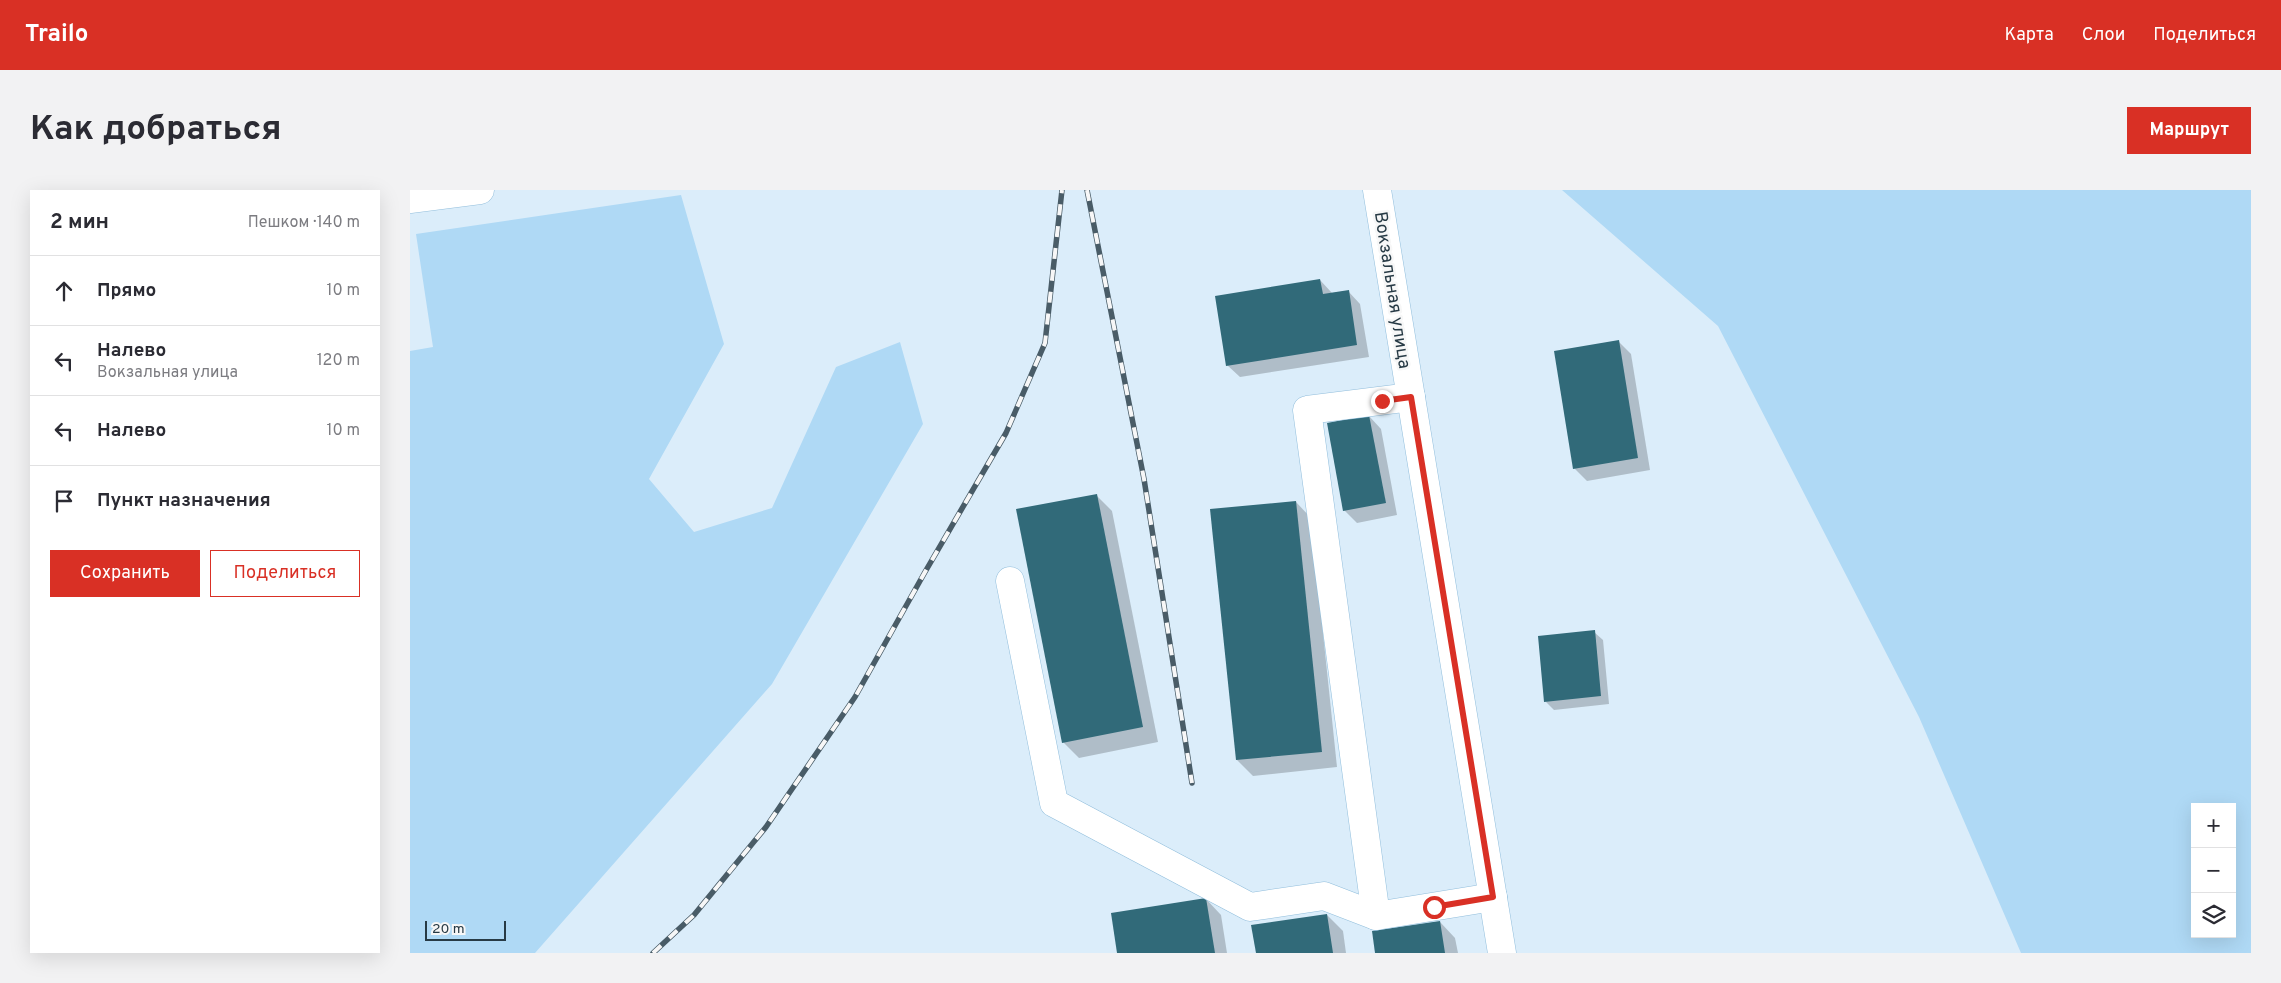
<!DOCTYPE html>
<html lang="ru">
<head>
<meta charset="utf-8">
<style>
  body { margin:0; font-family:Overpass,sans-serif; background:#f2f2f3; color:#2b2b33 }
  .controls { position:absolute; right:15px; bottom:15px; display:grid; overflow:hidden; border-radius:0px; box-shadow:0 5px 20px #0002 }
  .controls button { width:45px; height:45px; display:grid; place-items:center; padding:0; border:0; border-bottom:1px solid #e1e1e2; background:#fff; color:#2b2b33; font:25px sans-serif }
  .scale { position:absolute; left:15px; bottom:12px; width:81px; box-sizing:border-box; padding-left:5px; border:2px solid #273a45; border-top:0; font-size:14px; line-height:18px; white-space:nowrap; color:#273a45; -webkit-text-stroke:4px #f7f7f7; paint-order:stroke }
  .stop { position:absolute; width:15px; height:15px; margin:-11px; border:4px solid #d93025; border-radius:50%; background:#fff }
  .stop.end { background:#d93025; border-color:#fff; box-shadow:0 1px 5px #0008 }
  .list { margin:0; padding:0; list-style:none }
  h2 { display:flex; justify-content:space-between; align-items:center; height:65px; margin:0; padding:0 20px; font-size:21px }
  h2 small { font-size:16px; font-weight:400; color:#7c7c81 }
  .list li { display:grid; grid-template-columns:32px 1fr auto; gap:15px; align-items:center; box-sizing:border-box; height:70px; padding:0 20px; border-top:1px solid #e1e1e2 }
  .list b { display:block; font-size:19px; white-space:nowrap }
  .list p { margin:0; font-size:16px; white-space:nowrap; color:#7c7c81 }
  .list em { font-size:16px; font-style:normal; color:#7c7c81 }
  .actions { display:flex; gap:10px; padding:15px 20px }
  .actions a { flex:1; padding:11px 0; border:1px solid #d93025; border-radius:0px; text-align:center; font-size:18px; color:#d93025 }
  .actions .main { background:#d93025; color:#fff }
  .icon { flex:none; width:28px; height:28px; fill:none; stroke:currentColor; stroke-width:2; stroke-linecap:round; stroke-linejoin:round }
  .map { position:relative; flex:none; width:1841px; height:763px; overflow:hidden; border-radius:0px }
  header { display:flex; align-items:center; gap:30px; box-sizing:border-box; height:70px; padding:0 25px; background:#d93025; color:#fff }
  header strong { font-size:24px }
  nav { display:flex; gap:28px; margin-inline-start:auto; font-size:18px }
  .intro { display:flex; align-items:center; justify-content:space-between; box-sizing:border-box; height:120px; padding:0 30px }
  h1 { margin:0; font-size:35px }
  .button { padding:12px 22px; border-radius:0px; background:#d93025; color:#fff; font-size:18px; font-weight:700 }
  main { display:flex; gap:30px; padding:0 30px }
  aside { flex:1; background:#fff; border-radius:0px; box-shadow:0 5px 20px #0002 }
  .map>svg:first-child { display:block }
  .green { fill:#afd9f5; fill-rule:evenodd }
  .shadow { fill:#0003 }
  .building { fill:#316a79 }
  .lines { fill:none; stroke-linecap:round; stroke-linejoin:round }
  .minor-casing { stroke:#91bedc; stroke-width:29 }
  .minor { stroke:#fff; stroke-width:28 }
  .rail-casing { stroke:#495c67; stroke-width:5.5 }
  .rail { stroke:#f7f7f7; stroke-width:4; stroke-dasharray:11; stroke-linecap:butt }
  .route { stroke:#d93025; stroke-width:6 }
  .labels { text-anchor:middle; stroke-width:5; stroke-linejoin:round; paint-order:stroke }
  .street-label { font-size:18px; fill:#273a45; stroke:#f7f7f7 }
</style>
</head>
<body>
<header>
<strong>Trailo</strong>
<nav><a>Карта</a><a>Слои</a><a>Поделиться</a></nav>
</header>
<div class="intro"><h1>Как добраться</h1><a class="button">Маршрут</a></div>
<main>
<aside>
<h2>2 мин<small>Пешком · 140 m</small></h2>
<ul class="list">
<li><svg class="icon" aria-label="ahead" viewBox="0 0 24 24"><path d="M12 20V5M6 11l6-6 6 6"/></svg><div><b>Прямо</b></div><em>10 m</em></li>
<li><svg class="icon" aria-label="left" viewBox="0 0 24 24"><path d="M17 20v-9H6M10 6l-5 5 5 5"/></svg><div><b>Налево</b><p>Вокзальная улица</p></div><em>120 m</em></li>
<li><svg class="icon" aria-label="left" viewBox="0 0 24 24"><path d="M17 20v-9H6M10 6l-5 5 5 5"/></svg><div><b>Налево</b></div><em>10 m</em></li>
<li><svg class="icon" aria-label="arrive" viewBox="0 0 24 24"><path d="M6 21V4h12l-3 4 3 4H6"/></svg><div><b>Пункт назначения</b></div></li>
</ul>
<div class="actions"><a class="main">Сохранить</a><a>Поделиться</a></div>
</aside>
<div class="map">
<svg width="1841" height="763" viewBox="0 0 1841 763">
  <rect width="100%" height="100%" fill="#dbedfa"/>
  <g class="green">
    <path d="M1152 0H1841V763H1611L1509 527 1308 136ZM1785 617H1822V744H1785Z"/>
    <polygon points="271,5 314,154 239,289 284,342 362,318 426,177 490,152 513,234 362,494 125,763 0,763 0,161 23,157 6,44"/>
  </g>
  <g class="shadow">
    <polygon points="910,90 922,103 938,101 950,114 959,167 830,187 817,175"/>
    <polygon points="1208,151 1221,164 1240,280 1177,291 1164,278"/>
    <polygon points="959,226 971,239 987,325 947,333 934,320"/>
    <polygon points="686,305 702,321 748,552 669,568 653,552"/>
    <polygon points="886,312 901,328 927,577 843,586 827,570"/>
    <polygon points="1184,442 1193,450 1199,514 1144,520 1136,512"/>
    <polygon points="796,709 811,725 817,763 708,763"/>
    <polygon points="917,725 933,741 936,763 847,763"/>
    <polygon points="1030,732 1045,748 1048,763 966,763"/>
  </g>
  <g class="building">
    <polygon points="910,89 913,104 939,100 947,155 816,176 805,106"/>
    <polygon points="1209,150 1228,268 1163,279 1144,161"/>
    <polygon points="959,225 976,313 933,321 917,233"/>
    <polygon points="687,304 733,537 652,553 606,319"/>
    <polygon points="886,311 912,562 826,570 800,319"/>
    <polygon points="1185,440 1191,506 1134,512 1128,446"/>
    <polygon points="796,708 805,763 707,763 701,723"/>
    <polygon points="917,724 923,763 846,763 841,735"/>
    <polygon points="1030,731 1035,763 965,763 962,741"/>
  </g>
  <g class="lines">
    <defs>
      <g id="minor">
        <polyline points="967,0 1092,763"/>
        <polyline points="0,9 70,0"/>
        <polyline points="600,391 644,613 840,717 914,706 966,726 1083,707"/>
        <polyline points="966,726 897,220 1001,207"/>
      </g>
    </defs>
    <use href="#minor" class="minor-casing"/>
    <use href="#minor" class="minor"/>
    <defs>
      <g id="rail">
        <polyline points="677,0 734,289 782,593"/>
        <polyline points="243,763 284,725 356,637 445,507 515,382 596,243 635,153 652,0"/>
      </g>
    </defs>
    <use href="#rail" class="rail-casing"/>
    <use href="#rail" class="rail"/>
  </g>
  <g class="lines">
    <polyline class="route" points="972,211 1001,207 1083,707 1024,717"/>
  </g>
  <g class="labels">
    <g class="street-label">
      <text transform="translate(983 100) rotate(81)" y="6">Вокзальная улица</text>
    </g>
  </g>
</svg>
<div class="controls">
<button>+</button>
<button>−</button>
<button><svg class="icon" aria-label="layers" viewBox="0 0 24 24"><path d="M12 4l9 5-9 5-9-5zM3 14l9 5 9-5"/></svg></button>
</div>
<div class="scale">20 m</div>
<div class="stop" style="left:1024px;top:717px"></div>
<div class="stop end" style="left:972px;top:211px"></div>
</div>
</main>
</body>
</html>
